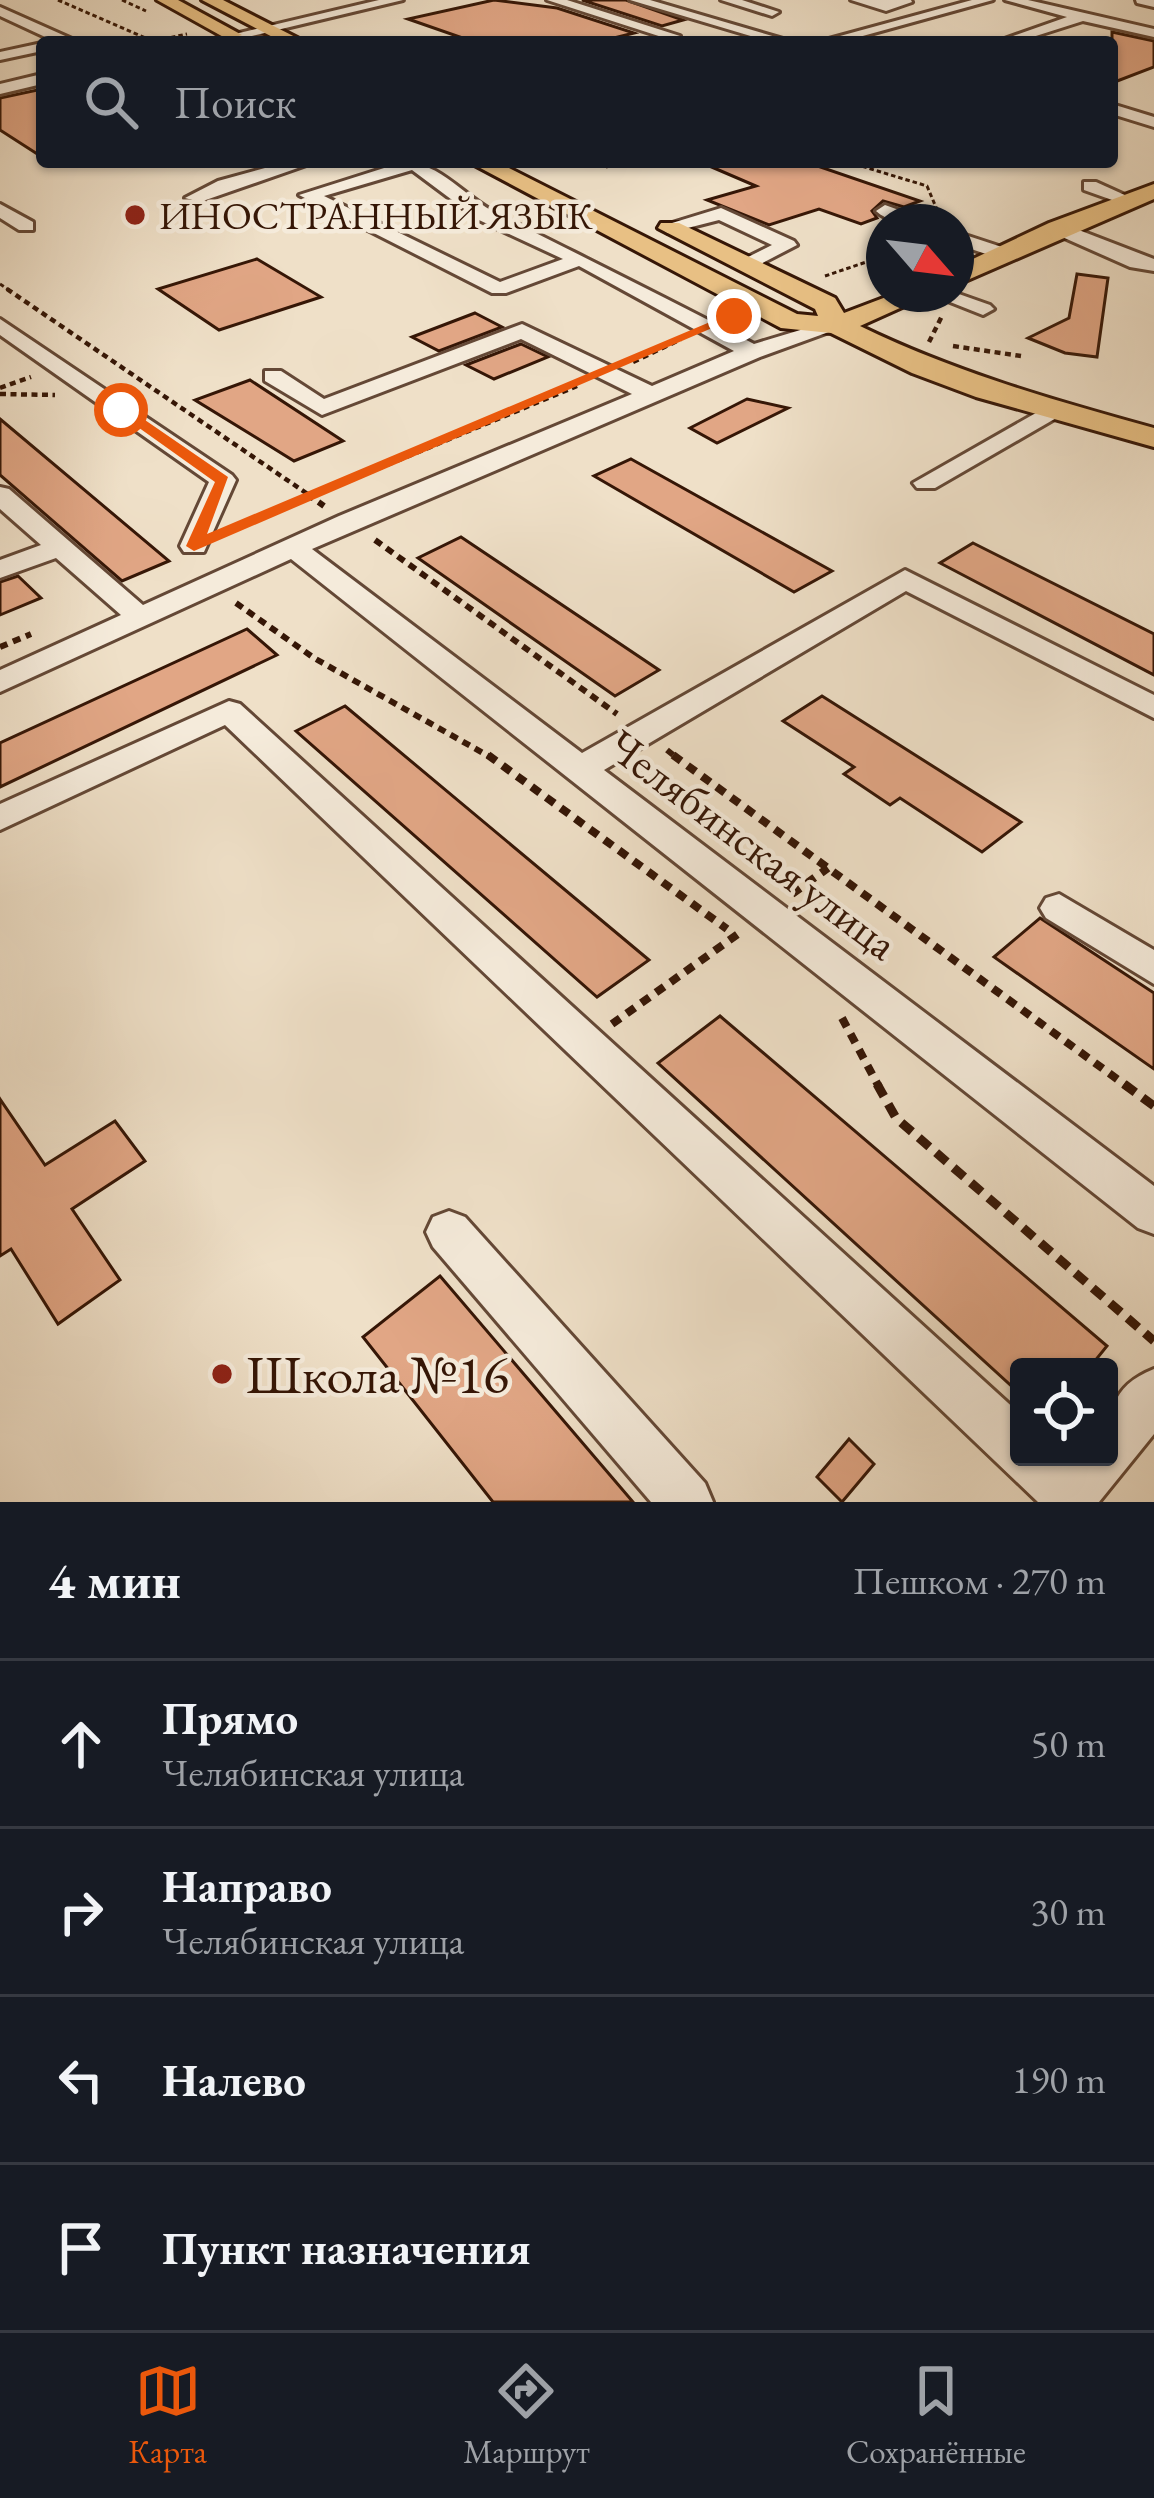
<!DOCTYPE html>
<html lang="ru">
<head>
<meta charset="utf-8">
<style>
  body { margin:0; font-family:"EB Garamond",serif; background:#242831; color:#f1f3f6 }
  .controls { position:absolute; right:36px; bottom:36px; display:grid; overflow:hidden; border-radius:12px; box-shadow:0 3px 9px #0004 }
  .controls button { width:108px; height:108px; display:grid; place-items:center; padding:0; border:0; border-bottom:3px solid #363941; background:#171b24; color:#f1f3f6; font:60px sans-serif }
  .compass { position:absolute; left:866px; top:204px; width:108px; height:108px; border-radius:50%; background:#171b24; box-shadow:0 3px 9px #0004; rotate:118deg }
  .stop { position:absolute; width:36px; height:36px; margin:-27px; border:9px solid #ea580c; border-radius:50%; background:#fff }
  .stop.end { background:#ea580c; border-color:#fff; box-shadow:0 3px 12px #0008 }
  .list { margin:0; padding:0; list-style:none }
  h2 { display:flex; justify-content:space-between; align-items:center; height:156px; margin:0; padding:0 48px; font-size:51px }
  h2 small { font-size:39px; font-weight:400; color:#9ea1a6 }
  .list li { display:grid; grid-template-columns:78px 1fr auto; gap:36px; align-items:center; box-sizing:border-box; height:168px; padding:0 48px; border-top:3px solid #363941 }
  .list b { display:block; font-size:45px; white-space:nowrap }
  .list p { margin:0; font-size:39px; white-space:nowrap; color:#9ea1a6 }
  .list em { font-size:39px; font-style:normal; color:#9ea1a6 }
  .icon { flex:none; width:66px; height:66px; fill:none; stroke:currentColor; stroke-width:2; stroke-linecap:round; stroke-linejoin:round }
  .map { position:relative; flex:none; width:1154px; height:1502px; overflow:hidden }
  .search { position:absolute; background:#171b24; box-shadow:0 3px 9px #0004; left:36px; right:36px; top:36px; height:132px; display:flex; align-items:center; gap:30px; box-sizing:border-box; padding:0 42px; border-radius:12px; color:#9ea1a6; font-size:45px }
  .sheet { height:828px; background:#171b24 }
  nav { display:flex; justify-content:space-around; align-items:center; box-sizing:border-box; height:168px; border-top:3px solid #363941; background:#171b24; font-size:33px; color:#9ea1a6 }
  nav a { display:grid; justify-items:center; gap:6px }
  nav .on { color:#ea580c }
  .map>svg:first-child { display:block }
  .building { fill:#e1a685; stroke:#351606; stroke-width:3 }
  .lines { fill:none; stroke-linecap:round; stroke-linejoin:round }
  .minor-casing { stroke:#644836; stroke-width:6 }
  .major-casing { stroke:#351606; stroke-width:6 }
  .path-far4 { stroke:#351606; stroke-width:3; stroke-dasharray:4.5 3; stroke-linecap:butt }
  .path-far3 { stroke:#351606; stroke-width:4.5; stroke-dasharray:6 4.5; stroke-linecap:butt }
  .path-far2 { stroke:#351606; stroke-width:6; stroke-dasharray:8 6; stroke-linecap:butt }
  .path-far1 { stroke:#351606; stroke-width:8; stroke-dasharray:10 8; stroke-linecap:butt }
  .path { stroke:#351606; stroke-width:9; stroke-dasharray:14 9; stroke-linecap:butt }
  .minor { fill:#f5ebdb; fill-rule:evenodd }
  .major { fill:#e8c084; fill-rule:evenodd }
  .route { fill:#ea580c }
  .poi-dot { fill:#8f2418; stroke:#f5ebdb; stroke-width:4.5 }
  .labels { text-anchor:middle; stroke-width:9; stroke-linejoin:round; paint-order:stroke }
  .far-poi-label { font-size:39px; fill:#351606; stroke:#f5ebdb; text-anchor:start }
  .street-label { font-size:45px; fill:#351606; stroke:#f5ebdb }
  .near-poi-label { font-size:54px; fill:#351606; stroke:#f5ebdb; text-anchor:start }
</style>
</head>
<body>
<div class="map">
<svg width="1154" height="1502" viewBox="0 0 1154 1502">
  <rect width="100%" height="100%" fill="#efe0c8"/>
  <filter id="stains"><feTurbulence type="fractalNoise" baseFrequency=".00167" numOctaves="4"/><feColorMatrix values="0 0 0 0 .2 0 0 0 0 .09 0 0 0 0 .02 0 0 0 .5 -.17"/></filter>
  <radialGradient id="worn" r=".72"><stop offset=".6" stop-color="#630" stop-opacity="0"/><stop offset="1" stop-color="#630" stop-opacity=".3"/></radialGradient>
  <g class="building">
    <polygon points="494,0 557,8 634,33 598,42 474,42 408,19"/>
    <polygon points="582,0 626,0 683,20 662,26"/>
    <polygon points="1112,32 1154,41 1154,67 1112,83"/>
    <polygon points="42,89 42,157 0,130 0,98"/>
    <polygon points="700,162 806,162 920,201 904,207 883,201 872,211 877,218 861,224 819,209 769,225 707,200 756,186"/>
    <polygon points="257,259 321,297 219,330 158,289"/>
    <polygon points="1077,274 1108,278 1097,357 1065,353 1028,338 1069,318"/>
    <polygon points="475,313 502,327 439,351 412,337"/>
    <polygon points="521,344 548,357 494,379 466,365"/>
    <polygon points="250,380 343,441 294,461 195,400"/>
    <polygon points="747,399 788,408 717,443 690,428"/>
    <polygon points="0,419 169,561 122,581 0,475"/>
    <polygon points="631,459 832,571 794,592 594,476"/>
    <polygon points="461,537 659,670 615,696 418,558"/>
    <polygon points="973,543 1154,634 1154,675 940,563"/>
    <polygon points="18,576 41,598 0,615 0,582"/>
    <polygon points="247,629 277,655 0,787 0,743"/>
    <polygon points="822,696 1021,822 982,852 900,798 890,805 844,774 854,767 783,721"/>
    <polygon points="345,706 649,960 597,997 296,731"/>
    <polygon points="1040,918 1154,993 1154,1069 994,957"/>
    <polygon points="720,1016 1107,1346 1090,1367 1019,1367 1019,1393 658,1063"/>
    <polygon points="0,1099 45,1165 115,1121 145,1161 72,1209 120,1280 58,1324 11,1249 0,1256"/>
    <polygon points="440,1276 633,1502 493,1502 363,1337"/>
    <polygon points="849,1439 874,1464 842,1502 817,1477"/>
  </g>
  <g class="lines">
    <defs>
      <g id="minor">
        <polygon points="379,0 403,0 227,42 201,42"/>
        <polygon points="547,0 567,0 680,36 668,39"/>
        <polygon points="630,0 650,0 793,42 771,42"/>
        <polygon points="721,0 742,0 779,12 772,16"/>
        <polygon points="851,0 911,0 912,2 886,11"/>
        <polygon points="972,0 993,0 841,42 818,42"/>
        <polygon points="1005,0 1028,0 1154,29 1154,37 1083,21 1017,42 996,42 1067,17"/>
        <polygon points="1136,0 1154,0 1154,7 1137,3"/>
        <polygon points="0,7 72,39 74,42 56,42 0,16"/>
        <polygon points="42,43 42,51 0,60 0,52"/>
        <polygon points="42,74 42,84 0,94 0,84"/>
        <polygon points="1112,104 1154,117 1154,127 1112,114"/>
        <polygon points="287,162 315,162 200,202 185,198 218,181"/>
        <path d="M403 162C441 162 465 198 498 214 583 257 669 299 754 344L837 319 848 325 760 357 312 549 582 753 905 570 1154 695V718L906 591 604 770 1154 1186V1234L1138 1228 291 559 0 692V670L121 615 56 558 0 578V560L41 545 0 509V487L9 489 143 605 339 516 632 394 521 339 322 415 265 381V371H281L324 399 522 324 652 386 734 351 579 266 506 293H492L299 195ZM412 170 479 220 563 259 500 282 324 196Z"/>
        <polygon points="1084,182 1096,182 1138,201 1129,206 1084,190"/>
        <polygon points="0,204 33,222 33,230 19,230 0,218"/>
        <path d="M885 205 921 218 923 222C906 222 889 223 876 211Z"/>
        <polygon points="721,208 794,241 797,245 747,271 740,269 740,261 772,245 719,220 668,233 659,227"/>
        <polygon points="1058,222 1154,259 1154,271 1130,267 1051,232 1048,228"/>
        <polygon points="956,232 1014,251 1017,255 1007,261 956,244"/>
        <polygon points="956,293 990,305 994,309 983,315 930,294"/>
        <polygon points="0,319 232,475 236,480 204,552 184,552 180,546 209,482 0,335"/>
        <polygon points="1050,405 1058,407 1058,417 935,488 917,488 913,483"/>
        <path d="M229 701 240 704 1019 1413V1457H1109C1109 1414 1109 1387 1154 1369V1434L1099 1502H1038L225 725 0 830V804Z"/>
        <polygon points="1059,894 1154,950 1154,984 1046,918 1040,908 1046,898"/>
        <polygon points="449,1211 465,1217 705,1483 713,1502 651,1502 433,1247 426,1232 433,1217"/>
      </g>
      <g id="major">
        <polygon points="157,0 178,0 242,35 227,39"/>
        <polygon points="202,0 223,0 305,42 282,42"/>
        <path d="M469 162H497L797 314 818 316 815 309 658 228 661 223H679L835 298 844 313 894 294H931L860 326C955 372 1052 400 1154 428V447L976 397 912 373 831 333 781 328Z"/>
        <polygon points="1154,184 1154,199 956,285 956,267 1049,223"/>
      </g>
    </defs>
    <use href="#minor" class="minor-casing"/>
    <use href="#major" class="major-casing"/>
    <g class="path-far4">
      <polyline points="58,0 150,40"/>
      <polyline points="122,0 146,11"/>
      <polyline points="149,42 187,34"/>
      <polyline points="848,162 927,186 938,212"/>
      <polyline points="606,167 626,162"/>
      <polyline points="825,276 884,256"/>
      <polyline points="0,284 12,292"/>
    </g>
    <g class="path-far3">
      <polyline points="7,289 312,497"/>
      <polyline points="929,342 942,316"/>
      <polyline points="953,346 1021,356"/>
      <polyline points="633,362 681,339"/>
      <polyline points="0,388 31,377"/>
      <polyline points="0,394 55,395"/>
      <polyline points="310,497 577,386"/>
    </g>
    <g class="path-far2">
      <polyline points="307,494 324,506"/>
      <polyline points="229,531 317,494"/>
      <polyline points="375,540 617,714"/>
      <polyline points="236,603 314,658 492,758"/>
      <polyline points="0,647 31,634"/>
      <polyline points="667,750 677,758"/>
    </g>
    <g class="path-far1">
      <polyline points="488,755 727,929"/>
      <polyline points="673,755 1128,1087"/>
      <polyline points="792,894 828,868"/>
      <polyline points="842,1018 879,1087"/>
      <polyline points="612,1024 738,934"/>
    </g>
    <g class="path">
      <polyline points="877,1084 896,1118 1154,1341"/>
      <polyline points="1124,1084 1154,1106"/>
    </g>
    <use href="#minor" class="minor"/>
    <use href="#major" class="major"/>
  </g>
  <polygon class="route" points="729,314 740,316 194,551 186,546 215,482 114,410 126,407 228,477 207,534"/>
  <g class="poi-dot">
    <circle cx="135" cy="215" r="12"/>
    <circle cx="222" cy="1374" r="12"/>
  </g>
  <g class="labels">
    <g class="far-poi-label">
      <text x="159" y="229">ИНОСТРАННЫЙ ЯЗЫК</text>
    </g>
    <g class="street-label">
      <text transform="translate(753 844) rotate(37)" y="16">Челябинская улица</text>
    </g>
    <g class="near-poi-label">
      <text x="246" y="1393">Школа №16</text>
    </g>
  </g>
  <rect width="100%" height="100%" filter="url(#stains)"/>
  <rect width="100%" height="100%" fill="url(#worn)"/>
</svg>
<div class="controls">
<button><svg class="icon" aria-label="locate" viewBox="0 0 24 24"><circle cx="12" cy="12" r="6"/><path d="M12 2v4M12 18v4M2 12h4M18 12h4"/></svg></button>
</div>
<svg class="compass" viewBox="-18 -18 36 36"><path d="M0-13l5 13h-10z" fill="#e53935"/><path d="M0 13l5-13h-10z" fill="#9ea1a6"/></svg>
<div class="stop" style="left:121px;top:410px"></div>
<div class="stop end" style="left:734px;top:316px"></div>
<div class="search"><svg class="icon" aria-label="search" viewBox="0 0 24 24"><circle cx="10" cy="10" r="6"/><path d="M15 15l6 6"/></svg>Поиск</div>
</div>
<section class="sheet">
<h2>4 мин<small>Пешком · 270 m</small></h2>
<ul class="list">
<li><svg class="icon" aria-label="ahead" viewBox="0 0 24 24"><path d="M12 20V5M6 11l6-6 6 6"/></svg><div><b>Прямо</b><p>Челябинская улица</p></div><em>50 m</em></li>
<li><svg class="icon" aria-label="right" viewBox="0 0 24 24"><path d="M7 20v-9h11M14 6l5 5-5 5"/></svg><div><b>Направо</b><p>Челябинская улица</p></div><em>30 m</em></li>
<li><svg class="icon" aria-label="left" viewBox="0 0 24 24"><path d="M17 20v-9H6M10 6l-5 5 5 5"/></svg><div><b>Налево</b></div><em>190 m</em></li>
<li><svg class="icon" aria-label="arrive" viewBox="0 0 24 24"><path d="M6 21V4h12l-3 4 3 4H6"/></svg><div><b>Пункт назначения</b></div></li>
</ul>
</section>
<nav>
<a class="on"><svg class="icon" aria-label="map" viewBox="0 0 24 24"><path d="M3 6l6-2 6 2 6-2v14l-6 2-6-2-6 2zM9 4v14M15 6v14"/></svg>Карта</a>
<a><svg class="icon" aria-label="directions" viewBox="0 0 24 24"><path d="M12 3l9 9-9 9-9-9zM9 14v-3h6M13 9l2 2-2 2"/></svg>Маршрут</a>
<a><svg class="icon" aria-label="saved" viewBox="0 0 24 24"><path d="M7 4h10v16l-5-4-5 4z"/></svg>Сохранённые</a>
</nav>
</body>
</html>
